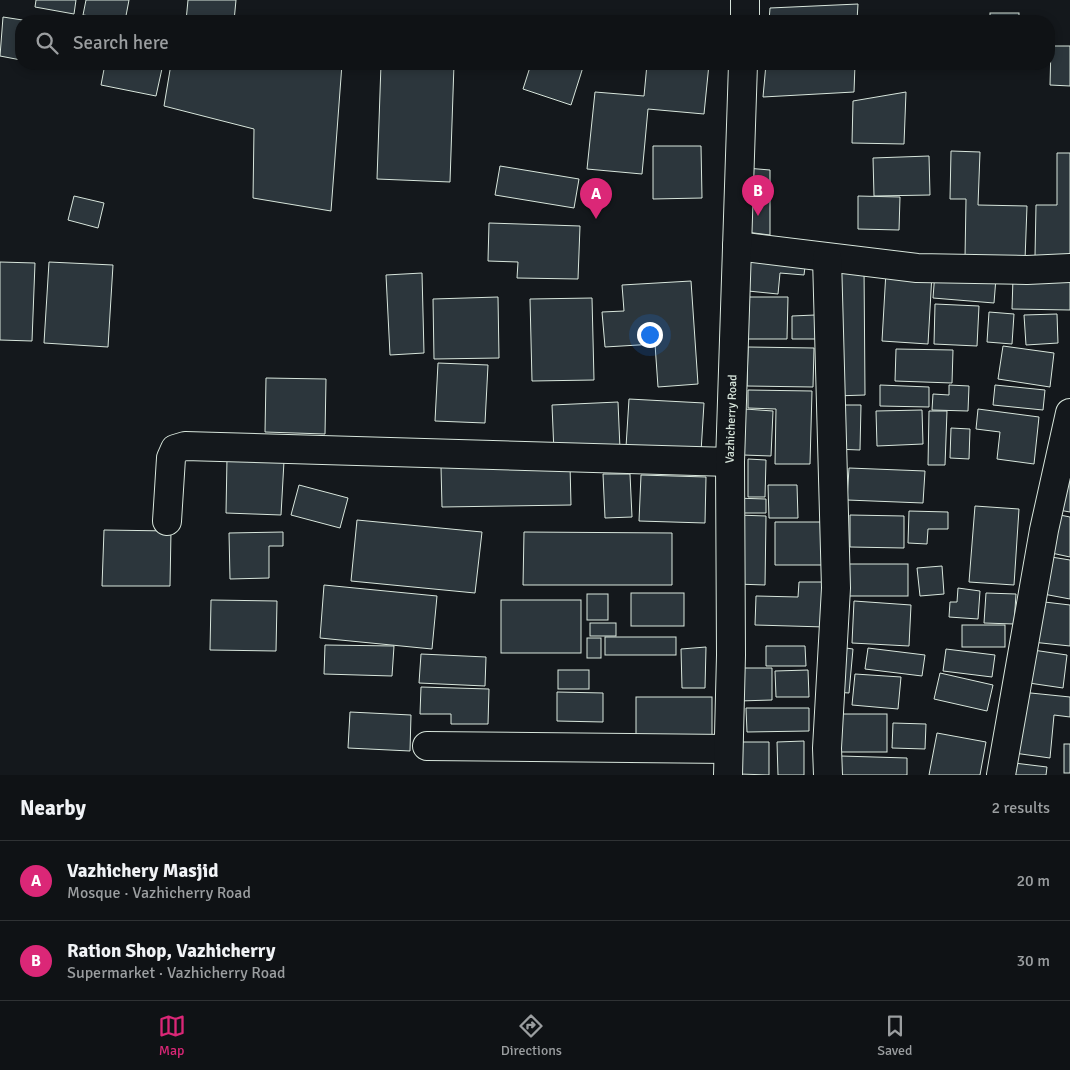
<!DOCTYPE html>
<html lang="en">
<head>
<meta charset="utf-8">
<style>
  body { margin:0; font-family:Signika,sans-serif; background:#181b1e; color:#f1f3f6 }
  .you { position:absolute; left:649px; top:334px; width:18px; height:18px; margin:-12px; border:4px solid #fff; border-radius:50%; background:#1a73e8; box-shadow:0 0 0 8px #1a73e833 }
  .badge { display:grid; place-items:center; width:32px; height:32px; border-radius:50%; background:#db2777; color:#fff; font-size:16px; font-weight:700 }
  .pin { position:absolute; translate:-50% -41px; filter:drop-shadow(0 1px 2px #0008) }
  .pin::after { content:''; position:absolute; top:26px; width:18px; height:15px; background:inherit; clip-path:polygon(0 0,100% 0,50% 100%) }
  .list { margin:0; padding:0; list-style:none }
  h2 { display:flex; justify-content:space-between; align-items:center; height:65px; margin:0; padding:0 20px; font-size:21px }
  h2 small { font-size:16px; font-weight:400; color:#9b9ea0 }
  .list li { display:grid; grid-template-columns:32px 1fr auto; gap:15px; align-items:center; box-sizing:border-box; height:80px; padding:0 20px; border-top:1px solid #2f3234 }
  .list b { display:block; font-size:19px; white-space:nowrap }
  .list p { margin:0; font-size:16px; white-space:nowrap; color:#9b9ea0 }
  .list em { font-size:16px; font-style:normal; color:#9b9ea0 }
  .icon { flex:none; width:28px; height:28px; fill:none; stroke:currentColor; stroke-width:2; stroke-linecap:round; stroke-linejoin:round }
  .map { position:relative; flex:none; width:1070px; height:775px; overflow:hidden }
  .search { position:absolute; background:#0f1215; box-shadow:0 2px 8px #0003; left:15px; right:15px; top:15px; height:55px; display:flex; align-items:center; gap:12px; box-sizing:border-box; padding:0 18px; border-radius:20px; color:#9b9ea0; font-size:19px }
  .sheet { height:225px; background:#0f1215 }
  nav { display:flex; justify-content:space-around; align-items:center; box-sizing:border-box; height:70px; border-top:1px solid #2f3234; background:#0f1215; font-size:14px; color:#9b9ea0 }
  nav a { display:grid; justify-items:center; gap:2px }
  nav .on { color:#db2777 }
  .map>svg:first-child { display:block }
  .building { fill:#2c363c; stroke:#d8e6dc }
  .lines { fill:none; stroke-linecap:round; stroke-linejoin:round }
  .minor-casing { stroke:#d8e6dc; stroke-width:30 }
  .secondary-casing { stroke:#d8e6dc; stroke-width:30 }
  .minor { stroke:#14181c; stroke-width:28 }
  .secondary { stroke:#14181c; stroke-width:28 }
  .labels { text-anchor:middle; stroke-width:4; stroke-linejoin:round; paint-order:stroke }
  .street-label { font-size:12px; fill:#d8e6dc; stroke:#14181c }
</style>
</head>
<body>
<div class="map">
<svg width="1070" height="775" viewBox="0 0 1070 775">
  <rect width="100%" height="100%" fill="#14181c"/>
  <g class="building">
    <polygon points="36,0 76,0 74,14 35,7"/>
    <polygon points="86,0 129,0 125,21 83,15"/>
    <polygon points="188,0 236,0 234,21 186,21"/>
    <polygon points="858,4 857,21 769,21 770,8"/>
    <rect x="990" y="13" width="29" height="8"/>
    <polygon points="3,17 29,21 21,21 21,60 0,56"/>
    <polygon points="1051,46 1070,46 1070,86 1050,85"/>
    <polygon points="105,64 163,64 156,96 101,85"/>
    <polygon points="171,64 342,64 331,211 253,198 254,129 164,106"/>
    <polygon points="381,64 454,64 450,182 377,179"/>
    <polygon points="531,64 584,64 571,105 523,89"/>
    <polygon points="593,64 625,64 625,68 593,66"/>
    <polygon points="647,64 709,64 704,114 648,109 642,174 587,169 595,92 644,96"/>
    <polygon points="766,64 855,64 854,92 763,97"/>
    <polygon points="906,92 904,144 852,143 853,101"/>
    <polygon points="653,146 701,146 702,198 653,199"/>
    <polygon points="951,151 980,152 978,205 1027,206 1025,260 965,258 966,199 950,199"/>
    <polygon points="1057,153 1070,153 1070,256 1035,256 1036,205 1057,205"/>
    <polygon points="929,156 930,195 874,196 873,158"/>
    <polygon points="500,166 579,179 574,208 495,195"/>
    <polygon points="746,168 770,170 770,235 746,232"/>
    <polygon points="74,196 104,203 98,228 68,220"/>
    <polygon points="858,196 900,197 899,230 858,229"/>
    <polygon points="489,223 580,226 578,279 517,278 518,262 488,261"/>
    <polygon points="751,254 806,259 804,275 780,273 778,294 748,291"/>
    <polygon points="0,262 35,263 32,341 0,340"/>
    <polygon points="49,262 113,265 108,347 44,343"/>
    <polygon points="832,267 864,267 865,395 834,396"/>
    <polygon points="886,271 932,274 928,344 882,341"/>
    <polygon points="935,272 996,278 994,303 933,298"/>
    <polygon points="422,273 424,353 390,355 386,275"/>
    <polygon points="1013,278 1070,279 1070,310 1012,309"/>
    <polygon points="691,281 698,384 658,387 655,344 605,347 602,312 624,311 622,285"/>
    <polygon points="498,297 499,358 434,359 433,299"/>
    <polygon points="747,297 788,297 787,339 746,339"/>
    <polygon points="592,298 594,380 532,381 530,299"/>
    <polygon points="935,304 979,306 977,346 934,344"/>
    <polygon points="989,312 1014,314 1012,344 987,342"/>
    <polygon points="1057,314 1058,343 1026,345 1024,315"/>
    <polygon points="815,315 816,339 792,339 792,316"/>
    <polygon points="1003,346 1054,353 1050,387 998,379"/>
    <polygon points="748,347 814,348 813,387 747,386"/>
    <polygon points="896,349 953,350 952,383 895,381"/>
    <polygon points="438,363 488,365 485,423 435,421"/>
    <polygon points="266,378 326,379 325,434 265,432"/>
    <polygon points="880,385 929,387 929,407 880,406"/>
    <polygon points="949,385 969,386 968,411 932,410 933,394 949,395"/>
    <polygon points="995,385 1045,390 1043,410 993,405"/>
    <polygon points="748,390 812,391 810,464 775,464 776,409 748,408"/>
    <polygon points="629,399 704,403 701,452 626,447"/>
    <polygon points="618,402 620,449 554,453 552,405"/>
    <polygon points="835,405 861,405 860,450 834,449"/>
    <polygon points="745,409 773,411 771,456 743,455"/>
    <polygon points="978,409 1039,417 1034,464 997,459 1000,432 976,429"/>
    <polygon points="922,410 923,444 877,446 876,411"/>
    <polygon points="929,411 947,411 945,465 928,465"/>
    <polygon points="951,428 970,429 969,459 950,458"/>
    <polygon points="227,458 284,461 281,515 226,513"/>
    <polygon points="748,459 766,460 765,497 748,497"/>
    <polygon points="570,465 571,505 442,507 441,467"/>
    <polygon points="1070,466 1070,512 1053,509"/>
    <polygon points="849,468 925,471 923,503 847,500"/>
    <polygon points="603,474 630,474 632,517 605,518"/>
    <polygon points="641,475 706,477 705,523 639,521"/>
    <polygon points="299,485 348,498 340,528 291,515"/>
    <polygon points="768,485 797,485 798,518 769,518"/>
    <polygon points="734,498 766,499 766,513 734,513"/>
    <polygon points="975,506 1019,509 1014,585 969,582"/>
    <polygon points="909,511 948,512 948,529 928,529 927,544 908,543"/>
    <polygon points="1055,514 1070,517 1070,557 1047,552"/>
    <polygon points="737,515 766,516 765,585 736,584"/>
    <polygon points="850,515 904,516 904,548 850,547"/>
    <polygon points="357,520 482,532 475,593 351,581"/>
    <polygon points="775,522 824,522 825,565 775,565"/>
    <polygon points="104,530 171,531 170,586 102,586"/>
    <polygon points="283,532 283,546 269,546 269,578 230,579 229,533"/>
    <polygon points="524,532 672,533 672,585 523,585"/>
    <polygon points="1045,556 1070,560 1070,599 1038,593"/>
    <rect x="841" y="564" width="67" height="32"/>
    <polygon points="942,566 944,594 920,596 917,568"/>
    <polygon points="799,582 827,582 825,627 755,625 756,596 798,597"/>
    <polygon points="324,585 437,596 432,649 320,638"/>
    <polygon points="958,588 980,591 978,619 949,617 950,602 957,602"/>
    <rect x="631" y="593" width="53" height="33"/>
    <polygon points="986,593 1016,594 1014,624 984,623"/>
    <rect x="587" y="594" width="21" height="26"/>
    <polygon points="211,600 277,601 276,651 210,650"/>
    <rect x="501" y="600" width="80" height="53"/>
    <polygon points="854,601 911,605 909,646 852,643"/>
    <polygon points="1036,601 1070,605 1070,646 1032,642"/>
    <rect x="590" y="623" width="26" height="13"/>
    <rect x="962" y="625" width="43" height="22"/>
    <rect x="605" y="637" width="71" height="18"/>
    <rect x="587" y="638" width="14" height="20"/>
    <polygon points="325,645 394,646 392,676 324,674"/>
    <polygon points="766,646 805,646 806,666 766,666"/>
    <polygon points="706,647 705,688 682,688 681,649"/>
    <polygon points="839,647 853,649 849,693 835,692"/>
    <polygon points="868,648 925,655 922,676 865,669"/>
    <polygon points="946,649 995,655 992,677 943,671"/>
    <polygon points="1033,650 1067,655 1063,688 1029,683"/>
    <polygon points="421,654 486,657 485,686 419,683"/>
    <polygon points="739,668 772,668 772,700 739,701"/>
    <rect x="558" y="670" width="31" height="19"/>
    <polygon points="808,670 809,697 776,697 775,671"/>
    <polygon points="940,673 993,685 987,711 934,699"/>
    <polygon points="855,674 901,677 898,709 852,705"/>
    <polygon points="421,687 489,689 488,724 451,724 451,714 420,714"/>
    <polygon points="557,692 603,693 603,722 557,721"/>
    <polygon points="1021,692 1070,697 1070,717 1054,715 1050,758 1014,753"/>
    <rect x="636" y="697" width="76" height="40"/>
    <polygon points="746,708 809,708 809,731 747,732"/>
    <polygon points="350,712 411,715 410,751 348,748"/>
    <rect x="837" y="714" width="50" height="38"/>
    <polygon points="893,723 926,724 925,749 892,748"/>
    <polygon points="937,733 986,742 980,775 929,775"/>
    <polygon points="804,741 804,775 778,775 777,742"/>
    <polygon points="739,742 769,742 769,775 739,774"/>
    <rect x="1064" y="744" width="6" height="29"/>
    <polygon points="841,756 907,758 907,775 840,775"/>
    <polygon points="1006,762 1047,767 1046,775 1004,775"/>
  </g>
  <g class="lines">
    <defs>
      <g id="minor">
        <polyline points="737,246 917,268 1027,270 1070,268"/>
        <polyline points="827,258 836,588 827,748 828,775"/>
        <polyline points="167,521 171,458 175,449 185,446 730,462"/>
        <polyline points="427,746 728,749"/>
        <polyline points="1001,775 1044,530 1070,413"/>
      </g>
      <g id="secondary">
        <polyline points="745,21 745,0"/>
        <polyline points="728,775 731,655 730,462 743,64"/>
      </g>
    </defs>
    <use href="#minor" class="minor-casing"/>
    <use href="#secondary" class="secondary-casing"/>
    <use href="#minor" class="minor"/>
    <use href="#secondary" class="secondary"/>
  </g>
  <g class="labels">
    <g class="street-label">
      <text transform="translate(731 419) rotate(-88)" y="4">Vazhicherry Road</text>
    </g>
  </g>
</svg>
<div class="you"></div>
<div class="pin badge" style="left:596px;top:219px">A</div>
<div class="pin badge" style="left:758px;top:216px">B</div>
<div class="search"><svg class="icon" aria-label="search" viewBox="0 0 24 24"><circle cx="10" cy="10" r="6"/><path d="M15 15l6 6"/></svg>Search here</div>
</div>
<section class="sheet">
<h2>Nearby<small>2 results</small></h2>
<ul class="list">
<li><span class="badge">A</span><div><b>Vazhichery Masjid</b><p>Mosque · Vazhicherry Road</p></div><em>20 m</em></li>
<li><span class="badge">B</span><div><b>Ration Shop, Vazhicherry</b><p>Supermarket · Vazhicherry Road</p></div><em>30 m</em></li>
</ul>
</section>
<nav>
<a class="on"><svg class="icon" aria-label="map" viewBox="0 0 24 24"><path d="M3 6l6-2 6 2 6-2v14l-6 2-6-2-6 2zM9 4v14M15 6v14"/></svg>Map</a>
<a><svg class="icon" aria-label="directions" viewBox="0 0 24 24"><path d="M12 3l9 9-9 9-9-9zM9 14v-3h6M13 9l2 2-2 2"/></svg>Directions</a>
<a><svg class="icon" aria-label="saved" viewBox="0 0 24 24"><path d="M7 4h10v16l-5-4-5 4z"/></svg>Saved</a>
</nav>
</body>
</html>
